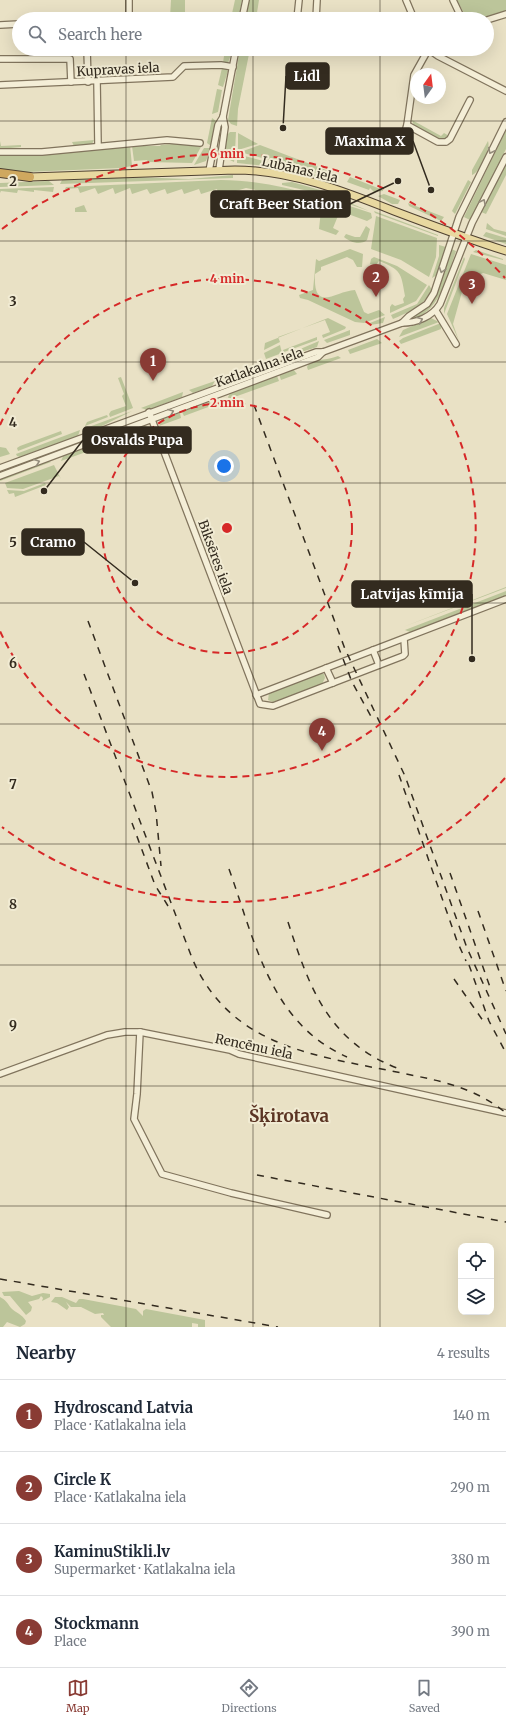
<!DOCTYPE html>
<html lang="en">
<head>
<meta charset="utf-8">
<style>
  body { margin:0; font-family:Merriweather,serif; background:#f2f2f3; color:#1f2937 }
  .controls { position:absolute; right:12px; bottom:12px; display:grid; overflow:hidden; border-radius:8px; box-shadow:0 4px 16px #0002 }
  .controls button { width:36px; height:36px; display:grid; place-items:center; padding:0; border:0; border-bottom:1px solid #e0e1e3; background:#fff; color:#1f2937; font:20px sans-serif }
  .compass { position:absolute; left:410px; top:68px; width:36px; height:36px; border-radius:50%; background:#fff; box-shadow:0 4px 16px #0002; rotate:14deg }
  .you { position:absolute; left:224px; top:466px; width:14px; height:14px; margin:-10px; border:3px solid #fff; border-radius:50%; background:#1a73e8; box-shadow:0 0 0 6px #1a73e833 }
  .badge { display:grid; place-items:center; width:26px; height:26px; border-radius:50%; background:#893b34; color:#fff; font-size:13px; font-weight:700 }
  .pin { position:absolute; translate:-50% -33px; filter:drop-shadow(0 1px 2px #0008) }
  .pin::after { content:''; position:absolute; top:21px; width:14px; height:12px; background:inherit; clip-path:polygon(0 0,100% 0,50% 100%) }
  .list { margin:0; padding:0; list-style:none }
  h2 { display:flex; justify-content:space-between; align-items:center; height:52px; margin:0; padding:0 16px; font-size:17px }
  h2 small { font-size:13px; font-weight:400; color:#747a83 }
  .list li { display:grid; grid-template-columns:26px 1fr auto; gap:12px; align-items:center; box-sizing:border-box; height:72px; padding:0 16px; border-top:1px solid #e0e1e3 }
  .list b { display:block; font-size:15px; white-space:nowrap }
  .list p { margin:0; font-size:13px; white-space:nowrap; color:#747a83 }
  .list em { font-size:13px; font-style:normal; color:#747a83 }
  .icon { flex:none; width:22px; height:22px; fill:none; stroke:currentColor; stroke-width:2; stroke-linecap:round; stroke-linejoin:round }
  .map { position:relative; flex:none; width:506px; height:1327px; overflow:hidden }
  .search { position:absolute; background:#fff; box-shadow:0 4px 16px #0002; left:12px; right:12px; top:12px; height:44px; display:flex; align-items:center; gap:10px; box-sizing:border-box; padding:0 14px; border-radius:22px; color:#747a83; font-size:15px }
  .sheet { height:340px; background:#fff }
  nav { display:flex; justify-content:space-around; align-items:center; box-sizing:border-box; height:56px; border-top:1px solid #e0e1e3; background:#fff; font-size:11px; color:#747a83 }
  nav a { display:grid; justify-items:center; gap:2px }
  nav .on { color:#893b34 }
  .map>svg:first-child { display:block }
  .green { fill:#bcc59a }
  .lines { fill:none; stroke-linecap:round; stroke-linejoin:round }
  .minor-casing { stroke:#81745d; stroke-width:8 }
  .major-casing { stroke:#504231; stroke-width:9 }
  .highway-casing { stroke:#504231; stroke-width:10 }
  .minor { stroke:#f4eed7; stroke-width:5.5 }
  .major { stroke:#e8d8a0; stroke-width:7 }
  .highway { stroke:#cfa85f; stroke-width:8 }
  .rail { stroke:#332b1f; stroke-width:1.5; stroke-dasharray:7 7; stroke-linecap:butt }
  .oneway { stroke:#948c7b }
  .grid { fill:none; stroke:#332b1f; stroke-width:1; stroke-opacity:0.55 }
  .ring { fill:none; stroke:#d62828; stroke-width:2; stroke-dasharray:7 5 }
  .labels { text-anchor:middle; stroke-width:4; stroke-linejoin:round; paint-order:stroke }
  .street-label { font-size:13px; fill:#332b1f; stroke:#f1ebd3 }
  .district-label { font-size:17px; font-weight:bold; fill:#5b3423; stroke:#f1ebd3 }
  .grid-label { font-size:13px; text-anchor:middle; font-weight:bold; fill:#332b1f; stroke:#f1ebd3; stroke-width:4; stroke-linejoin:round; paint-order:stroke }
  .centre { fill:#d62828; stroke:#f1ebd3; stroke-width:2 }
  .ring-label { font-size:12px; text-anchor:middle; font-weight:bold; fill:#d62828; stroke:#f1ebd3; stroke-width:4; stroke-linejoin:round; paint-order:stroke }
  .leader { fill:none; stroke:#332b1f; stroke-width:1.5 }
  .callout-dot { fill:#332b1f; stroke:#f1ebd3; stroke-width:1.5 }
  .callout { fill:#332b1f; stroke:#332b1f; stroke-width:1.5 }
  .callout-label { font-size:14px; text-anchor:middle; font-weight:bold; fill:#fff }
</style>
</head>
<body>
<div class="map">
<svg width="506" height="1327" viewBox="0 0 506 1327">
  <rect width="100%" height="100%" fill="#e9e1c5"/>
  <g class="green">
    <polygon points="171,0 185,0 185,18 170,18"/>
    <polygon points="235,0 242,0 239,15 236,18 231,18"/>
    <polygon points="249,0 259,0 256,19 246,19"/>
    <polygon points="457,0 506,0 506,11 477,19 467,19"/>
    <polygon points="225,49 233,49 228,63 223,63"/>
    <polygon points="240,49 250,49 238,109 237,126 231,124 228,120"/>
    <polygon points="222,68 225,68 228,71 223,87 218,85"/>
    <polygon points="217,89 222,90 218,112 212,114"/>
    <polygon points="212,118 216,121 211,146 207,143"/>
    <polygon points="412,120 441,136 444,133 449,136 445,140 441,140 414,126"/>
    <polygon points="506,130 506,149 470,220 464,217"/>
    <polygon points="230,132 236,132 235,151 225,149 227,135"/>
    <polygon points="238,133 258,144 238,150"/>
    <polygon points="94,140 92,144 74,146 72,142"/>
    <polygon points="0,141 1,146 21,145 21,147 0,149"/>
    <path d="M488 141C491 149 480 172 472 175V170Z"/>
    <polygon points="185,143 201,147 192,163 148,162 147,160 134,161 132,146 160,146 161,145"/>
    <polygon points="130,145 132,166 121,168 27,172 0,170 0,155 42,154"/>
    <polygon points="260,145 334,173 336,176 334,178 240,152"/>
    <polygon points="204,148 211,148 206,161 194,165"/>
    <polygon points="225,151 235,154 234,162 228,159"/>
    <polygon points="237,154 336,180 333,182 277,167 237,163"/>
    <polygon points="506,164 506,175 486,214 481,212"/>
    <polygon points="233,175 233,178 60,184 62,180 133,177 189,179"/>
    <polygon points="350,177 383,190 383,191 374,192 370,188 369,190 347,182"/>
    <path d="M221 180C273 180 323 197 371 213L372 218 367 221 340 211 333 228 339 231 336 235 319 229 321 210 290 197 246 188 219 196 217 189 201 194 199 189 184 194 182 189 167 194 165 189 150 194 147 189 132 194 130 188 115 194 113 188 98 194 95 188 80 193 78 188 65 189 66 187Z"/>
    <polygon points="468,180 471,182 455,214 452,211"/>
    <polygon points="49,181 54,185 0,187 0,183"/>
    <polygon points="292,182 320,190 369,211 317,193 282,185 282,183"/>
    <polygon points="54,187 53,192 34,190 34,192 18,190 17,193 1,191 0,193 0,189"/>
    <polygon points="384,194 400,200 398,204 392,204 378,196"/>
    <polygon points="408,203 444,217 441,221 409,206"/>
    <polygon points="84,205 87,212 75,212 75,208"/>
    <polygon points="374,211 438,235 438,236 375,213"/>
    <polygon points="376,216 437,238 436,257 429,277 401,260 371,249"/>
    <polygon points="487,223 494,229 506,232 506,236 486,229"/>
    <path d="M366 226 370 229 367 240C360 246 350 242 344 237L346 234 355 237H360Z"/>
    <polygon points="486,232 506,238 506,244 483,236"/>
    <polygon points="439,245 446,247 437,275 432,278 439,256"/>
    <path d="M350 249 363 254 362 267H357L353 260 347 257 321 267V270L315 274C313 314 335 291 355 290L364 312 368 314 379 310 385 315 364 323 355 322 308 300 300 298 299 295 313 290 316 259 319 261Z"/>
    <path d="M451 249 456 251C447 276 440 315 408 320L424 310 433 300Z"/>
    <polygon points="476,250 503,259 503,260 473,252"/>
    <polygon points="471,254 506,265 506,280 483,273 465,281 453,324 459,341 447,314"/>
    <path d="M374 257 397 266 427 285 416 301 390 313V307L392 304 395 306 404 303 403 299 405 296C401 272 401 270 379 261L376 265 370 264 371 259Z"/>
    <polygon points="464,257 465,259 444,314 444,308"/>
    <path d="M429 285 432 290C424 306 409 312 393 319L391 315 417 304Z"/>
    <polygon points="385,317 383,323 370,325 370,323"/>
    <polygon points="328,318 346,327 345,329 323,338 322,335 330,332 325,320 278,337 280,342 264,350 265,343"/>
    <polygon points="431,318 439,322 399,337 403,330"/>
    <polygon points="441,323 441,329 401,344 399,341 403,338"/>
    <polygon points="350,330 350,335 327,343 324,340"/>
    <polygon points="317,337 317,340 284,352 283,350"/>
    <polygon points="377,339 382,343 350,354 348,350"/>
    <polygon points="319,341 317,347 298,353 298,350"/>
    <polygon points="280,345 282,353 266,359 264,353"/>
    <path d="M338 356 341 358 308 370 307 367 309 363C319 359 328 360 338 356Z"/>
    <polygon points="247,368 247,373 223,382 219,379"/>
    <polygon points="293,369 297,374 281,380 279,374"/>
    <polygon points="277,376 279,381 229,399 228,397 231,392"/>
    <polygon points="121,377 133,408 110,417 109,414 111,411 126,406 122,396 124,394 118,378"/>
    <polygon points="215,381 212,386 193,393 189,390"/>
    <polygon points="183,392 182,397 148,410 141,408"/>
    <polygon points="210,402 211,406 184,416 182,412"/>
    <polygon points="132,411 92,431 86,428"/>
    <polygon points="180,413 181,418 159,426 162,419"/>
    <polygon points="107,415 108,417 85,426 87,422"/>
    <polygon points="135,420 136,422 58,451 57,449"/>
    <polygon points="144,425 150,429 61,461 64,454"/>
    <polygon points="80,430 78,436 20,457 17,456 16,454"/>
    <polygon points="61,431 62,434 18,451 17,448 20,446"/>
    <polygon points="0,447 6,448 10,454 0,457"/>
    <polygon points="47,453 48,455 0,472 0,471"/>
    <polygon points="46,460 51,462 0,481 0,477"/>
    <polygon points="54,465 61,479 59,476 23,489 7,488 5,483"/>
    <polygon points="45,483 46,485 15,497 14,493 9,494 7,490 24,491"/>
    <polygon points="506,587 506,588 403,627"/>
    <polygon points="506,591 506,596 410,632 405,630"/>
    <polygon points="321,673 324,674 325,678 322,684 273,702 268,700 269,693"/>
    <polygon points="19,1291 32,1296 43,1293 50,1294 50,1297 42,1301 43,1298 41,1296 39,1299 28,1302 32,1307 31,1311 26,1315 10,1296 4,1296 2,1292"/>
    <path d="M0 1297C6 1300 7 1303 11 1308 16 1313 22 1314 26 1321L25 1324 20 1327 7 1322 3 1327H0Z"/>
    <polygon points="55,1297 62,1297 76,1303 79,1299 83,1299 136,1309 143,1316 143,1311 146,1309 205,1320 205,1327 198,1327 198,1324 192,1323 192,1327 111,1327 101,1317 101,1315 104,1315 103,1313 95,1314 81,1307 71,1307 66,1302 69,1307 67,1310 57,1303 51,1302"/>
  </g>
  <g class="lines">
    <defs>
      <g id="minor">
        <polyline points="129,0 129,19"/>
        <polyline points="406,0 414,19"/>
        <polyline points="453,0 462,19"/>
        <polyline points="242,19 246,0"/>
        <polyline points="297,19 299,0"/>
        <polyline points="316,19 317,0"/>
        <polyline points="487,20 506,14"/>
        <polyline points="0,25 19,24"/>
        <polyline points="87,49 88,82"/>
        <polyline points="428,49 438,56 506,91"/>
        <polyline points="0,59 70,59 71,82"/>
        <polyline points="97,81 98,145"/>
        <polyline points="0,85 173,77 184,66 221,65 233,67"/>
        <polyline points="407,125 438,142 446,142 450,139 470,100"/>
        <polyline points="399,150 407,125 414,75 428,50"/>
        <polyline points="0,152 42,152 167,140 200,143"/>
        <polyline points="219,170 225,127 223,117"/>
        <polyline points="209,171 218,125 223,117 236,49"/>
        <polyline points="436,311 456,344"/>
        <path d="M402 323C416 323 432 317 440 304L472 223 506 157"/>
        <polyline points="149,412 260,704 273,706 403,656 405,654 404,639"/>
        <polyline points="0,468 316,352 323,352 402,323 409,316 427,304 434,293 459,217 506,122"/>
        <polyline points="0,476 318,357 323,352"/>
        <polyline points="373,650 379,665"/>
        <polyline points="326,668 333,683"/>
        <polyline points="256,695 506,599"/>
        <polyline points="140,1032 137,1094 134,1119 162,1174 231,1193 327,1215"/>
        <polyline points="0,1074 107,1035 125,1032 140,1032 230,1050 239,1054 506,1113"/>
      </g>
      <path id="major" d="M30 177 235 170C290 170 344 191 394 211 431 225 468 239 506 251"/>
      <polyline id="highway" points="0,173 30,177"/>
    </defs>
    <use href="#minor" class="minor-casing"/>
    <use href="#major" class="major-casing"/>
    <use href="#highway" class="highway-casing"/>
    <use href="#minor" class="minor"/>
    <use href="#major" class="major"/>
    <use href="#highway" class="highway"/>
    <g class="rail">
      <polyline points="254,405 345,649 405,776 467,948 506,1034"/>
      <polyline points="88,621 152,792 156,812 161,866"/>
      <polyline points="338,646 352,682 373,720"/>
      <path d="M84 674 192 958C232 1052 324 1056 411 1075 447 1082 478 1090 506 1113"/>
      <polyline points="399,775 457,941 466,961"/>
      <polyline points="132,823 155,885 168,906"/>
      <path d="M229 869C255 941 270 1023 347 1057"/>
      <polyline points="450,873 491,990"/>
      <polyline points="478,911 506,991"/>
      <path d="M288 922C309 987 328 1041 397 1068"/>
      <polyline points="469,965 489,1021 506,1053"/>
      <polyline points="454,979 486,1025"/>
      <polyline points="257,1175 506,1222"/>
      <polyline points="0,1279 278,1327"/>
    </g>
  </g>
  <defs><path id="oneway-chevron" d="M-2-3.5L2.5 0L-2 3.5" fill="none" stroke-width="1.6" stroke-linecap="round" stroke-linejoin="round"/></defs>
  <g class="oneway">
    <use href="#oneway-chevron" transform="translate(491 151) rotate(117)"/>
    <use href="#oneway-chevron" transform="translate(483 202) rotate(-63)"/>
    <use href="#oneway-chevron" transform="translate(442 270) rotate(108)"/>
    <use href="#oneway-chevron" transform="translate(420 320) rotate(-23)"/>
    <use href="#oneway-chevron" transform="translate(171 412) rotate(-21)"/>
    <use href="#oneway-chevron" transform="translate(37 462) rotate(-20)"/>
  </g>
  <path class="grid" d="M126 0V19M253 0V19M380 0V19M126 49V1327M253 49V1327M380 49V1327M0 121H506M0 241H506M0 362H506M0 483H506M0 603H506M0 724H506M0 844H506M0 965H506M0 1086H506M0 1206H506"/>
  <g class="ring">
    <circle cx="227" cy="528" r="125"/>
    <path d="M0 425A249 249 0 1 1 0 631"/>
    <path d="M505 778A374 374 0 0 1 2 827M2 229A374 374 0 0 1 505 278"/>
  </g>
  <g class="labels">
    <g class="street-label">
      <text transform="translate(118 69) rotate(-3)" y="5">Kupravas iela</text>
      <text transform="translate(300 169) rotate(13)" y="5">Lubānas iela</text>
      <text transform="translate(259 367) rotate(-20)" y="5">Katlakalna iela</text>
      <text transform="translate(216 557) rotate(70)" y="5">Biksēres iela</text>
      <text transform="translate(254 1046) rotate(12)" y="5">Rencēnu iela</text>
    </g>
    <g class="district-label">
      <text x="289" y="1122">Šķirotava</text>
    </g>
  </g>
  <g class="grid-label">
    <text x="13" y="186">2</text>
    <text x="13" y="306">3</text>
    <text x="13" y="427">4</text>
    <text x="13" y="547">5</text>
    <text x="13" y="668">6</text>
    <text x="13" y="789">7</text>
    <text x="13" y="909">8</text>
    <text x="13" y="1030">9</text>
  </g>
  <circle cx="227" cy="528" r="6" class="centre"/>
  <g class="ring-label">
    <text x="227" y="158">6 min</text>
    <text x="227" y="283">4 min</text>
    <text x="227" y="407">2 min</text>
  </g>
  <path class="leader" d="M283 128L286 76M431 190L413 141M398 181L350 204M44 491L83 440M135 583L84 542M472 659L472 594"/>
  <g class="callout-dot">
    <circle cx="283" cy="128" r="4"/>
    <circle cx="431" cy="190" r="4"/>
    <circle cx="398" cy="181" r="4"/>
    <circle cx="44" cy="491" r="4"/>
    <circle cx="135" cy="583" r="4"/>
    <circle cx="472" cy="659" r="4"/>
  </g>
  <g class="callout">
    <rect x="286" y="63" width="43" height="26" rx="4"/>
    <rect x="326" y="128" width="87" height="26" rx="4"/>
    <rect x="211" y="191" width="139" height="26" rx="4"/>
    <rect x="83" y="427" width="108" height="26" rx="4"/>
    <rect x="22" y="529" width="62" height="26" rx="4"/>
    <rect x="352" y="581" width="120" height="26" rx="4"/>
  </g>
  <g class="callout-label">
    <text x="307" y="81">Lidl</text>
    <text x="370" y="146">Maxima X</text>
    <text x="281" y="209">Craft Beer Station</text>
    <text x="137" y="445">Osvalds Pupa</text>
    <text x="53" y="547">Cramo</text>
    <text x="412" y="599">Latvijas ķīmija</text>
  </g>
</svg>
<div class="controls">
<button><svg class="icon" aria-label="locate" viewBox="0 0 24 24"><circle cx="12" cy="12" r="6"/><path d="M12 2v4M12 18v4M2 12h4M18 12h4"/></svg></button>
<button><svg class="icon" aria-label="layers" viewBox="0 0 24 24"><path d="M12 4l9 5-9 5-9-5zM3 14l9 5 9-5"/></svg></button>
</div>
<svg class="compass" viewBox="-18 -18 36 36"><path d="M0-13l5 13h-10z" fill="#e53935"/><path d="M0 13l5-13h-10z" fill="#747a83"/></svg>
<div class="you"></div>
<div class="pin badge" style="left:153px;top:381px">1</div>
<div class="pin badge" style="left:376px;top:297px">2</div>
<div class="pin badge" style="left:472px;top:304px">3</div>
<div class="pin badge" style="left:322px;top:751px">4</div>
<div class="search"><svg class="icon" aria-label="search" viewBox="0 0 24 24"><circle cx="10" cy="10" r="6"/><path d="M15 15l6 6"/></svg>Search here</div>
</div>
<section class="sheet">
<h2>Nearby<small>4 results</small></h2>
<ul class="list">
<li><span class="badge">1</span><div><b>Hydroscand Latvia</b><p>Place · Katlakalna iela</p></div><em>140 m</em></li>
<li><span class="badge">2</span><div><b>Circle K</b><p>Place · Katlakalna iela</p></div><em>290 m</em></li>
<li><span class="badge">3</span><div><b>KaminuStikli.lv</b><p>Supermarket · Katlakalna iela</p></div><em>380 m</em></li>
<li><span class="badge">4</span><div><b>Stockmann</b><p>Place</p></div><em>390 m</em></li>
</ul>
</section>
<nav>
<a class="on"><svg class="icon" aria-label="map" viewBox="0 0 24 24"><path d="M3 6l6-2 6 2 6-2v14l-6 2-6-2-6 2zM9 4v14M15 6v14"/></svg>Map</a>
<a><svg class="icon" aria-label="directions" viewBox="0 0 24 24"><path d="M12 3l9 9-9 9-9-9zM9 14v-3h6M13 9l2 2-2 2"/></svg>Directions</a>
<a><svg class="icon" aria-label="saved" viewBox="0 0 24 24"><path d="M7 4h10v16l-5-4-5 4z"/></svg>Saved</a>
</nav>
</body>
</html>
